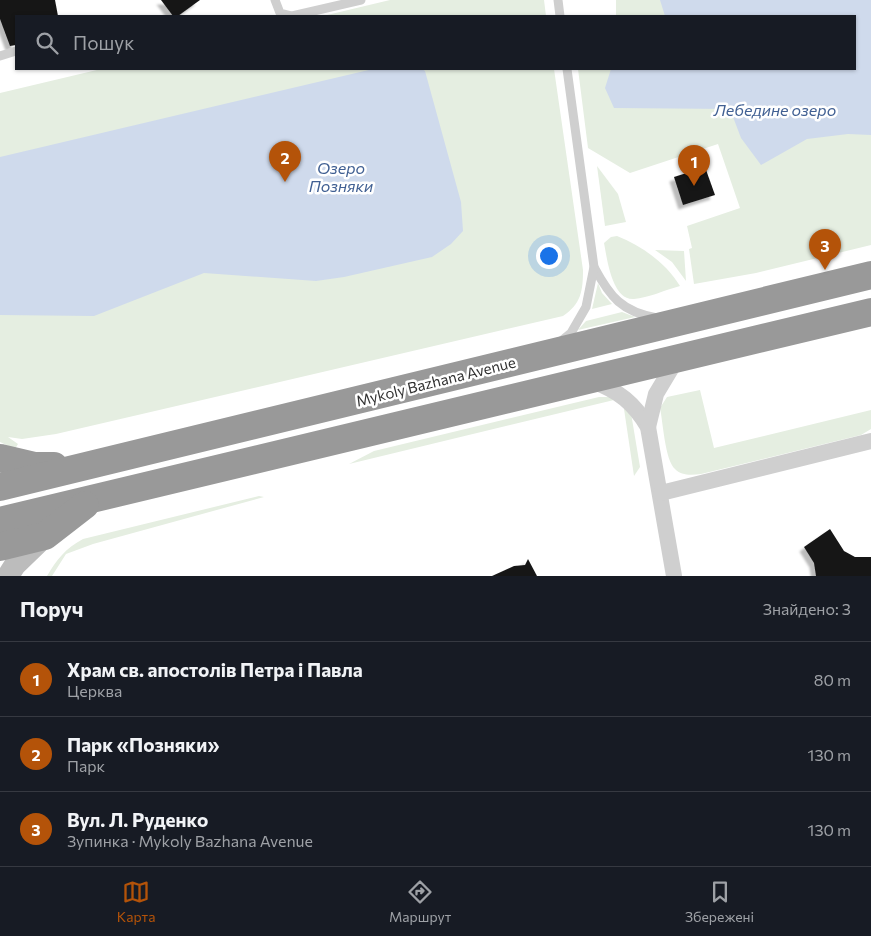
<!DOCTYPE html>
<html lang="uk">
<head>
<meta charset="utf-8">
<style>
  body { margin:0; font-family:Commissioner,sans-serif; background:#242831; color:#f1f3f6 }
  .you { position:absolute; left:548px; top:255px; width:18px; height:18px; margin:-12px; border:4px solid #fff; border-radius:50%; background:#1a73e8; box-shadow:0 0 0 8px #1a73e833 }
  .badge { display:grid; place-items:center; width:32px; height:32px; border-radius:50%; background:#b45309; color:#fff; font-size:16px; font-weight:700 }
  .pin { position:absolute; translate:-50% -41px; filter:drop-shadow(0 1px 2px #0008) }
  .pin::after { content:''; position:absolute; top:26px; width:18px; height:15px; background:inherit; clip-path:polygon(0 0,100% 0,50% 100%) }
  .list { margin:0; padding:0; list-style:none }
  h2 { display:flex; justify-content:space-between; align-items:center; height:65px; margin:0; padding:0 20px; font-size:21px }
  h2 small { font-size:16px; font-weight:400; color:#9ea1a6 }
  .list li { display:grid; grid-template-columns:32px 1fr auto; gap:15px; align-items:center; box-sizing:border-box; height:75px; padding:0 20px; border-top:1px solid #363941 }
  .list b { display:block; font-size:19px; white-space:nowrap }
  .list p { margin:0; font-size:16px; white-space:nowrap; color:#9ea1a6 }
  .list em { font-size:16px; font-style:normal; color:#9ea1a6 }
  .icon { flex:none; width:28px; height:28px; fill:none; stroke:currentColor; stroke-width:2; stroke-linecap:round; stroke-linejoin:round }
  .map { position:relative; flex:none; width:871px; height:576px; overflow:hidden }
  .search { position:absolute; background:#171b24; box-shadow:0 1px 4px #0004; left:15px; right:15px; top:15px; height:55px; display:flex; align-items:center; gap:12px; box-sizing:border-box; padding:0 18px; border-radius:0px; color:#9ea1a6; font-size:19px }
  .sheet { height:290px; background:#171b24 }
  nav { display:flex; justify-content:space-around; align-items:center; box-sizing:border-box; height:70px; border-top:1px solid #363941; background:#171b24; font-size:14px; color:#9ea1a6 }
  nav a { display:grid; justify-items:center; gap:2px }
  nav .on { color:#b45309 }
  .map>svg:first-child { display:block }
  .green { fill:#e5eee1 }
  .water { fill:#cfdaec }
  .building { fill:#191919; filter:url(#shadow) }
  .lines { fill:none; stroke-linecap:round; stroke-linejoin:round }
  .lane { stroke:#cfcfcf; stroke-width:9 }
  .street { stroke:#cfcfcf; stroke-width:16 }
  .secondary { stroke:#bcbcbc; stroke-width:22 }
  .highway { stroke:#999; stroke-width:28 }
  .labels { text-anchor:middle; stroke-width:5; stroke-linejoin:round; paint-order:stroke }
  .street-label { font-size:15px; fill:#323232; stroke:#fff }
  .water-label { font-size:16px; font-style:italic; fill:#416093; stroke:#fff }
</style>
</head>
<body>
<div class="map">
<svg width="871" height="576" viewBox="0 0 871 576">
  <defs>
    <filter id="shadow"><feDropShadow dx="-4.5" dy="4.5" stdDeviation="1" flood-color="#0004"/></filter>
  </defs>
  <rect width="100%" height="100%" fill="#fff"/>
  <g class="green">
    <polygon points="390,0 544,0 546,16 323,16"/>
    <polygon points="616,0 871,0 871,245 756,273 694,284 689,249 692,248 687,226 740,208 718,144 630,173 588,148 578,69 855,69 855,16 616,16"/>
    <path d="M101 69H554L583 270C583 291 581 304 563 316L56 434 22 439 8 437 18 444 15 449 0 442V93Z"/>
    <polygon points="597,166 618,194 626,222 605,226"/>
    <path d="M617 236C642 246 666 263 680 286 665 290 648 298 634 299 612 301 607 258 604 243L611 237Z"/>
    <polygon points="655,250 684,251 686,281 672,262"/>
    <polygon points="598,283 602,293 612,304 592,309"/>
    <polygon points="622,312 635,317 578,330 586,321"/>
    <path d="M700 390 714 448 871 410V429L861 435 701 474C692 475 681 476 675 469 665 460 663 422 660 408L667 397Z"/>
    <polygon points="599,397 610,397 614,400 349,464 374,451"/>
    <polygon points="630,407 640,467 634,476 624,409"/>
    <path d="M259 496 264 497 93 544 66 554 52 576H47C57 559 65 549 83 539Z"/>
  </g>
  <g class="water">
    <polygon points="660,0 871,0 871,135 848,134 807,139 761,165 741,138 730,109 614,108 605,88 611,69 855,69 855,16 665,16"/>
    <polygon points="373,69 422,69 425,71 461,202 463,231 451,244 432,257 344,277 316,281 204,273 94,316 0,315 0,157"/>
  </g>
  <g class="building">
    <polygon points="0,0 55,0 58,16 16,16 16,45 10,46 0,19"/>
    <polygon points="161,0 200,0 178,16 173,16"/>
    <polygon points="705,167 715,195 683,205 674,177"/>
    <polygon points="830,529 844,551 855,557 871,557 871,576 816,576 814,563 804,547"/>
    <polygon points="528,559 537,576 492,576 514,566 525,565"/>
  </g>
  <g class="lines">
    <g class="lane">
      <polyline points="275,0 280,13 292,16 361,0"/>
      <polyline points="558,0 560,16"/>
      <polyline points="0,56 16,51"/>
      <path d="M594 267C610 297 622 312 657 318"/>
      <polyline points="560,342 571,333 586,307 594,267 567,69"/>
    </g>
    <g class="street">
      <path d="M592 381C619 391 634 403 648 427L674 576"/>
      <polyline points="648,427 656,394 677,359"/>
      <polyline points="661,493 871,441"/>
    </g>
    <polyline class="secondary" points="8,576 15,565 45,536"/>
    <g class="highway">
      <polyline points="0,458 34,466 54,466"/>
      <polyline points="0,487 871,275"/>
      <polyline points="0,521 871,312"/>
      <polyline points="0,547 45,536 85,505"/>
    </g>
  </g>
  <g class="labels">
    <g class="street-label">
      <text transform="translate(436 382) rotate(-14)" y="5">Mykoly Bazhana Avenue</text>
    </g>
    <g class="water-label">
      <text x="775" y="116">Лебедине озеро</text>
      <text x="341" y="174">Озеро<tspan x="341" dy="18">Позняки</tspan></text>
    </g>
  </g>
</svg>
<div class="you"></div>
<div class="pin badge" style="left:694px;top:186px">1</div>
<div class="pin badge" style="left:285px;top:182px">2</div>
<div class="pin badge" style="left:825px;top:270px">3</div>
<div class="search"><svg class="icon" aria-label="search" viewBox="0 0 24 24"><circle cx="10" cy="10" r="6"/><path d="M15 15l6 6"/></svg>Пошук</div>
</div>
<section class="sheet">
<h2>Поруч<small>Знайдено: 3</small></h2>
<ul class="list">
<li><span class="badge">1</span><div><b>Храм св. апостолів Петра і Павла</b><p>Церква</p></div><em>80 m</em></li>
<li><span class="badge">2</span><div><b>Парк «Позняки»</b><p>Парк</p></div><em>130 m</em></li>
<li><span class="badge">3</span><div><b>Вул. Л. Руденко</b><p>Зупинка · Mykoly Bazhana Avenue</p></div><em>130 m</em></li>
</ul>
</section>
<nav>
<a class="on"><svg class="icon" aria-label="map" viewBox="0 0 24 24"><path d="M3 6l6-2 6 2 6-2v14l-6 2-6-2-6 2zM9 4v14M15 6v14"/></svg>Карта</a>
<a><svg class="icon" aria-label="directions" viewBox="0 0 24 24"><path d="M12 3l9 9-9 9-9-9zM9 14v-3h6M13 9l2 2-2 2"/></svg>Маршрут</a>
<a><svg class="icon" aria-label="saved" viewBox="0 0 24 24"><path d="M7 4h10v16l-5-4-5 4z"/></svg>Збережені</a>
</nav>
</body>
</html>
